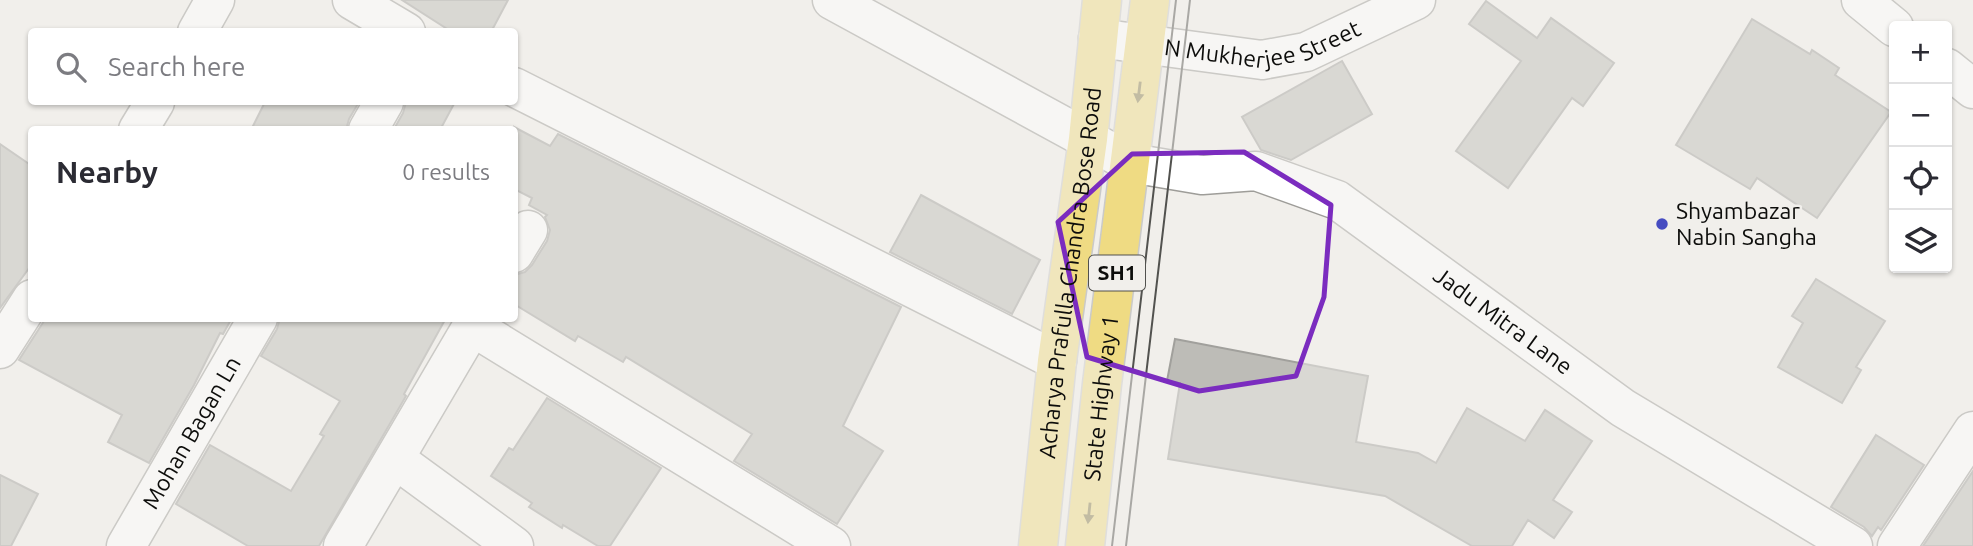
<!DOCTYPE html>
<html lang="en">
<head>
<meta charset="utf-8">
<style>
  body { margin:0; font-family:Ubuntu,sans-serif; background:#f2f2f3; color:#2b2b33 }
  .controls { position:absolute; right:21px; top:21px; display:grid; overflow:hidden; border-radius:7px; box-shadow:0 2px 5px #0004 }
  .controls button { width:63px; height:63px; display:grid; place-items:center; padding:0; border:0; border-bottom:2px solid #e1e1e2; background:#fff; color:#2b2b33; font:35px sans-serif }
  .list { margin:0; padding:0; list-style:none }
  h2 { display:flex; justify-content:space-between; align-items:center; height:91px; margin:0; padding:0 28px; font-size:30px }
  h2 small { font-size:23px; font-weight:400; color:#7c7c81 }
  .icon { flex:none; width:38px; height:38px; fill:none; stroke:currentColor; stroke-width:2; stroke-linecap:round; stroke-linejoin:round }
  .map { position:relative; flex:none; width:1973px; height:546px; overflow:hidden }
  .search { position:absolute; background:#fff; box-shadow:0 2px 5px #0004; left:28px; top:28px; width:490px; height:77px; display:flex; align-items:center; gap:18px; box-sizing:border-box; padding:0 24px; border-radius:7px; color:#7c7c81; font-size:26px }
  .panel { position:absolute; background:#fff; box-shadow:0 2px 5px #0004; left:28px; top:126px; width:490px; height:196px; border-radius:7px }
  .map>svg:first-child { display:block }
  .building { fill:#bdbcb7; stroke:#a1a09c; stroke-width:2 }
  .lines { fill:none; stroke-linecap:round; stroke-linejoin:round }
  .minor-casing { stroke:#9e9d99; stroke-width:41 }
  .major-casing { stroke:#cacac9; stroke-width:41 }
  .minor { stroke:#fff; stroke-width:38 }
  .major { stroke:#efdb83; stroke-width:38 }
  .tram { stroke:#52524f; stroke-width:2 }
  .oneway { fill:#897e4d }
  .marked { fill:none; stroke:#7b2cbf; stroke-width:5; stroke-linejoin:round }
  .poi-dot { fill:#464cc1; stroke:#f1efeb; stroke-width:2.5 }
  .labels { text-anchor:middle; stroke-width:5; stroke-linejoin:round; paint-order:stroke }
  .shield { fill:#f1efeb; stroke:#51514e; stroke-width:2 }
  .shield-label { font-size:21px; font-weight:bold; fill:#0d0d0b }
  .street-label { font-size:23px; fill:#0d0d0b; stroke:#f1efeb }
  .poi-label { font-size:23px; fill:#0d0d0b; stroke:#f1efeb; text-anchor:start }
</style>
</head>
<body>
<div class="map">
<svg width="1973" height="546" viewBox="0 0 1973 546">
  <rect width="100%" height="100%" fill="#f1efeb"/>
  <g class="building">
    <polygon points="402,0 508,0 491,32 452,32"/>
    <polygon points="1486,1 1537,38 1551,18 1614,63 1583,106 1572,98 1508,188 1456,151 1521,61 1469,24"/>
    <polygon points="1752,19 1810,54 1812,50 1839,68 1835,75 1891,112 1817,218 1757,178 1750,189 1676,145"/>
    <polygon points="1342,61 1372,114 1291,160 1261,150 1242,117"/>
    <polygon points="265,102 359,102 349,119 346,130 251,130"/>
    <polygon points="406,102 455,102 440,130 396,130 394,129 403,113"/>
    <polygon points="514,127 550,146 558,134 901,307 843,426 883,451 837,524 734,461 752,434 626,357 623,362 578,336 575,341 514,304 514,275 525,272 532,265 547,241 550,230 545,217 547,215 529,205 532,198 514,189"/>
    <polygon points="0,144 32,166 32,264 0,308"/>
    <polygon points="921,195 1040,260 1012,314 890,252"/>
    <polygon points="1816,279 1885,321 1856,367 1861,370 1842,403 1778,367 1803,323 1792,316"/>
    <polygon points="46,318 232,318 223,334 220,333 194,385 149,463 108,442 122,415 19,360"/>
    <polygon points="280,318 446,318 404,394 406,396 319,546 248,546 176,504 210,445 291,491 324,436 320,434 340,401 261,356 277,329"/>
    <polygon points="1175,339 1368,376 1356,442 1418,453 1436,463 1467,408 1525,441 1545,410 1592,441 1553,500 1572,512 1554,538 1528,520 1512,546 1472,546 1385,496 1168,459 1180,383 1167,381"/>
    <polygon points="547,398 661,468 610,546 598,546 563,525 562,528 529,507 532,503 491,476 509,448 513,450"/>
    <polygon points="1876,435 1924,465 1881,530 1878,527 1872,536 1864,527 1831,507"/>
    <polygon points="1973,471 1973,546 1923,546"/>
    <polygon points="0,475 38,494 11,546 0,546"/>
  </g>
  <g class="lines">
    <defs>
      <g id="minor">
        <polyline points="352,0 406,32"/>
        <path id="s1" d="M832 0 1131 163 1202 175 1256 171 1337 200 1623 408 1853 546"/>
        <polyline points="1861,0 1894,27"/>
        <polyline points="197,32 215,0"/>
        <path id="s2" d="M1098 38 1262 60 1306 52 1416 0"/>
        <polyline points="1947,68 1973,89"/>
        <polyline points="514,87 1057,361"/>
        <polyline points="138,130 155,102"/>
        <polyline points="368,130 384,102"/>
        <polyline points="514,253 528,230"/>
        <polyline points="473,327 831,546"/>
        <polyline points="0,349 32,299"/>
        <polyline points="395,459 514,546"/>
        <path id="s3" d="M126 546 258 318"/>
        <polyline points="343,546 477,318"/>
        <polyline points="1897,546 1973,431"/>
      </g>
      <g id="major">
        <path id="s4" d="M1038 546 1057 361 1088 139 1102 0"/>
        <path id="s5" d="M1085 546 1102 384 1150 0"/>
      </g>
    </defs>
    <use href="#minor" class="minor-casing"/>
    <use href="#major" class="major-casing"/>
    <use href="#minor" class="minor"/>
    <use href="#major" class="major"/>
    <g class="tram">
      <polyline points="1112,546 1176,0"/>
      <polyline points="1126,546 1190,0"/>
    </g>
  </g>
  <defs><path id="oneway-solid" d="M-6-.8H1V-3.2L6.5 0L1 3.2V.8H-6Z" transform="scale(1.75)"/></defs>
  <g class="oneway">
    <use href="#oneway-solid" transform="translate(1139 92) rotate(97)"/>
    <use href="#oneway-solid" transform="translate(1089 513) rotate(96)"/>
  </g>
  <path d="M0 0H1973V546H0ZM1244 152 1331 205 1324 297 1296 376 1199 391 1087 357 1058 222 1132 154Z" fill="#f1efeb" fill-opacity=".55" fill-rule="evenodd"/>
  <path class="marked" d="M1244 152 1331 205 1324 297 1296 376 1199 391 1087 357 1058 222 1132 154Z"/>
  <circle class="poi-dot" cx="1662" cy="224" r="7"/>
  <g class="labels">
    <rect class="shield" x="1089" y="255.5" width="56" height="35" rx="5"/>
    <g class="shield-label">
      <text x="1117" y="280">SH1</text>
    </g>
    <g class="street-label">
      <text dy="8" stroke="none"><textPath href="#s2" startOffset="168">N Mukherjee Street</textPath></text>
      <text dy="8" stroke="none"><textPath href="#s4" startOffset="275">Acharya Prafulla Chandra Bose Road</textPath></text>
      <text dy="8" stroke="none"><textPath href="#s1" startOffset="758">Jadu Mitra Lane</textPath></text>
      <text dy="8" stroke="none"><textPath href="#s5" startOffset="149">State Highway 1</textPath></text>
      <text dy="8" stroke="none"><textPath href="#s3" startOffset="131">Mohan Bagan Ln</textPath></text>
    </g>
    <g class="poi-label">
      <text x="1676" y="219">Shyambazar<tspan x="1676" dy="26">Nabin Sangha</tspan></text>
    </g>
  </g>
</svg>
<div class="controls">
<button>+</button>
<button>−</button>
<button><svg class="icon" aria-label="locate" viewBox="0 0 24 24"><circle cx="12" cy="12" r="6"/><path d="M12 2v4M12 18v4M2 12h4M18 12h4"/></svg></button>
<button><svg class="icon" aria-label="layers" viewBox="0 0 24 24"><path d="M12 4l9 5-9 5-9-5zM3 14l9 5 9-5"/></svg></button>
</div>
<div class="search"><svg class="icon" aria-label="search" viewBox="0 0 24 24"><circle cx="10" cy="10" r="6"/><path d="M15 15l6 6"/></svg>Search here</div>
<section class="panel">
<h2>Nearby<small>0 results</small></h2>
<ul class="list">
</ul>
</section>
</div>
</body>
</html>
